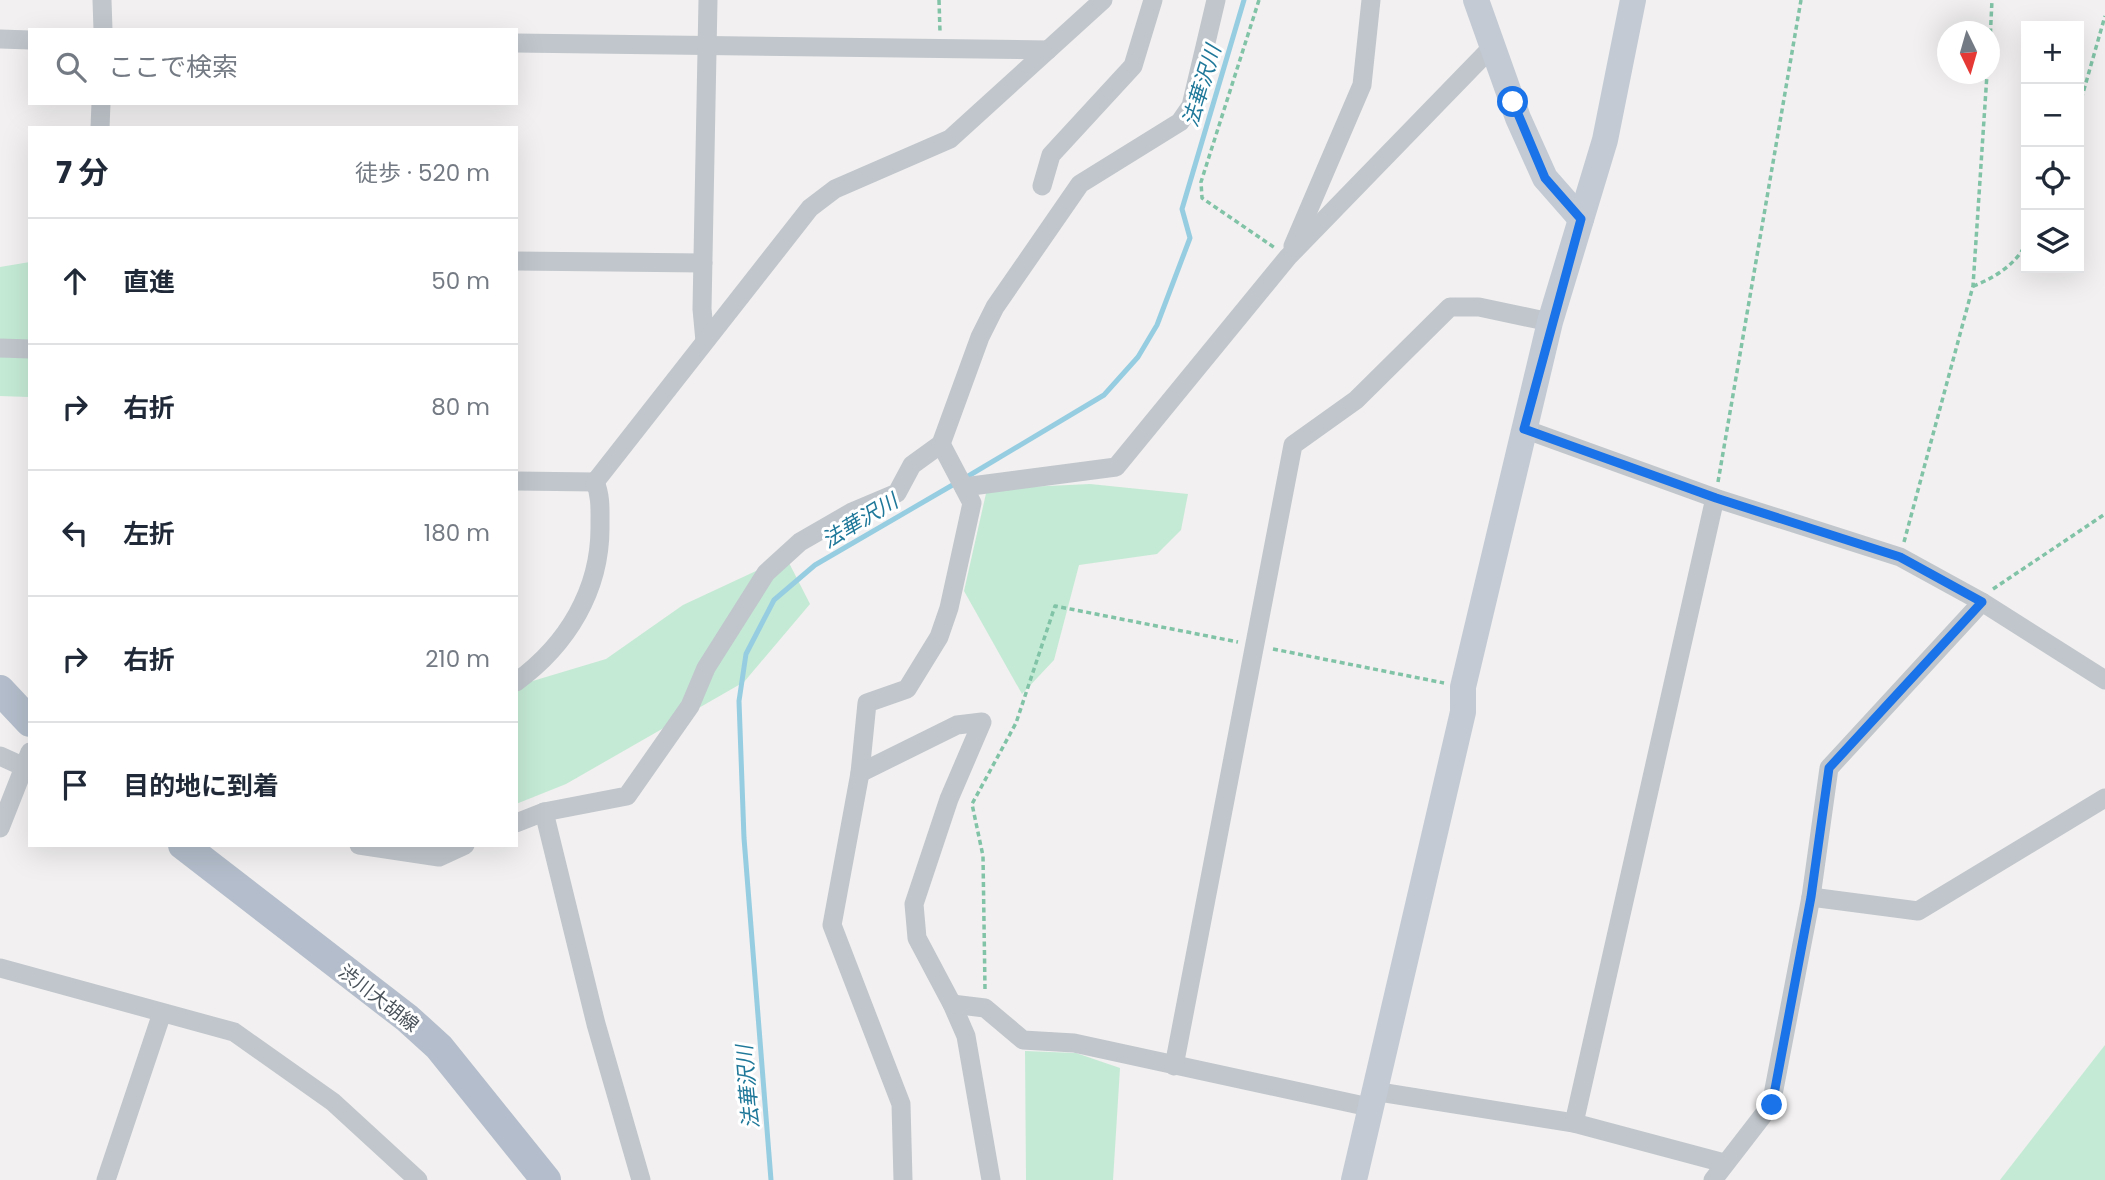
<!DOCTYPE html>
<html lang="ja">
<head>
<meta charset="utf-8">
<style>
  body { margin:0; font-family:Poppins,"Noto Sans JP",sans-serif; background:#f2f2f3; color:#1f2937 }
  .controls { position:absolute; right:21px; top:21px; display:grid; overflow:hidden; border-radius:0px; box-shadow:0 7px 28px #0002 }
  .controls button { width:63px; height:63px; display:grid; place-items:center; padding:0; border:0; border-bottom:2px solid #e0e1e3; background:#fff; color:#1f2937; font:35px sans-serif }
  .compass { position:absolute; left:1937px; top:21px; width:63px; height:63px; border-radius:50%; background:#fff; box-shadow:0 7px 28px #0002; rotate:175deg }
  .stop { position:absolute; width:21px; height:21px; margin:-16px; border:5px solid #1a73e8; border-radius:50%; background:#fff }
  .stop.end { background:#1a73e8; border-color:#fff; box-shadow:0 2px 7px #0008 }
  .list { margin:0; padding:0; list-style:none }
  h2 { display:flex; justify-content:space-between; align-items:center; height:91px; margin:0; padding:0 28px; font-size:30px }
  h2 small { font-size:23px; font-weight:400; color:#747a83 }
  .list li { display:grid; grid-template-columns:46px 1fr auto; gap:21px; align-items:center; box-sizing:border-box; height:126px; padding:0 28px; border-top:2px solid #e0e1e3 }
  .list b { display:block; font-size:26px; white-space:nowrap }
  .list em { font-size:23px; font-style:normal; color:#747a83 }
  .icon { flex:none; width:38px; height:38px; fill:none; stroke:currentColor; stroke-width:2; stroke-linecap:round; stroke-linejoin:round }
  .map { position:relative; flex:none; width:2105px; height:1180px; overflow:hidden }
  .search { position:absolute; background:#fff; box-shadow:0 7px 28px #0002; left:28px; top:28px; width:490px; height:77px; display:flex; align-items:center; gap:18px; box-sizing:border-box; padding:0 24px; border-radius:0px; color:#747a83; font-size:26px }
  .panel { position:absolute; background:#fff; box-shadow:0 7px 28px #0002; left:28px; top:126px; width:490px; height:721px; border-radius:0px }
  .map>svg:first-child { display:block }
  .green { fill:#c4ead5 }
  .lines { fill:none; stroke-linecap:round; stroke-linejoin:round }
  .stream { stroke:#96cde1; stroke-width:5 }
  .path { stroke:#80c3a6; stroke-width:3.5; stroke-dasharray:5 3.5; stroke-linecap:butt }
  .street { stroke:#c0c6cc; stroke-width:19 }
  .secondary { stroke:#c3cad4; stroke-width:26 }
  .primary { stroke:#b3bdcb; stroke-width:30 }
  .route { stroke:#1a73e8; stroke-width:9 }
  .labels { text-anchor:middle; stroke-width:6; stroke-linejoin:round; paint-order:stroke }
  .street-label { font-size:19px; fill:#4a525a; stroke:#fff }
  .water-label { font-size:21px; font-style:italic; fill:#1f7899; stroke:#fff }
</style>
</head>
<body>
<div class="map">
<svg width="2105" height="1180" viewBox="0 0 2105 1180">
  <rect width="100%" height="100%" fill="#f2f0f0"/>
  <g class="green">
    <polygon points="30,262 30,397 0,396 0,267"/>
    <polygon points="1090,484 1188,494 1181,530 1157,554 1079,565 1054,660 1022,694 964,591 987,489"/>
    <polygon points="786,557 810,604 744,682 566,784 516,804 516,686 606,659 683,605"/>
    <polygon points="2105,1045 2105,1180 2000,1180"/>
    <polygon points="1025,1051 1076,1053 1120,1068 1113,1180 1026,1180"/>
  </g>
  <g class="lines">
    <g class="stream">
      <polyline points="965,478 1104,395 1138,357 1157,325 1190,238 1182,209 1244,0"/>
      <polyline points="771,1180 744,838 739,701 746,654 774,600 815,565 956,483"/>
    </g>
    <g class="path">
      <polyline points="939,0 940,32"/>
      <polyline points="1259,0 1201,182 1202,198 1275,248"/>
      <polyline points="1990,42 1992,0"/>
      <polyline points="2079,107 2105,16"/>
      <path d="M1973 286C1993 279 2018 263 2026 243"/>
      <polyline points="1718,482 1801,0"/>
      <polyline points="1904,542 1973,286 1987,74"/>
      <polyline points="1993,589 2105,514"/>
      <polyline points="1273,649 1444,683"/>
      <polyline points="985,989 983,856 972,804 1016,723 1055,606 1238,642"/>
    </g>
    <g class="street">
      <polyline points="102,0 103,30"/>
      <polyline points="0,39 30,40"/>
      <polyline points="516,43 1048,50"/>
      <polyline points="100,128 101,103"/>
      <polyline points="1042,186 1051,155 1133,66 1153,0"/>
      <polyline points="1293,246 1362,85 1371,0"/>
      <polyline points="516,261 703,263"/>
      <polyline points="705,341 702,309 708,0"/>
      <polyline points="0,348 30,349"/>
      <polyline points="1524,429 1715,498 1900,557 1982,602 2105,680"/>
      <polyline points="516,481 595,482"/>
      <polyline points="595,482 810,208 835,189 950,139 1103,0"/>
      <polyline points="964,487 1116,467 1288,257 1493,46"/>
      <path d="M516 682C567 645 601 590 600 525 600 510 601 496 595 482"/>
      <polyline points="0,756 22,766"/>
      <polyline points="860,773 957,725 982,722 949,799 914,904 917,938 952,1004 966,1036 991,1180"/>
      <polyline points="544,812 596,1024 641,1180"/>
      <polyline points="516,823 544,812 627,796 690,706 706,668 766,573 800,542 852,512 897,493 912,465 941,444 980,337 995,307 1080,184 1180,122 1191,106 1216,0"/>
      <polyline points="0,828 30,752"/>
      <polyline points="359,845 439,857 465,845"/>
      <polyline points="1811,897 1918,911 2105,798"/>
      <polyline points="0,968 234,1032 333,1102 418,1180"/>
      <polyline points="952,1004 985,1008 1023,1040 1074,1043 1369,1107"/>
      <polyline points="1174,1066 1293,445 1356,400 1450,307 1479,307 1550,322"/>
      <polyline points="1373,1091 1574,1123 1724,1163"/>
      <polyline points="1574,1123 1715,498"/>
      <polyline points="106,1180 162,1013"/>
      <polyline points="903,1180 901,1104 832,925 860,773 867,703 907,689 939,637 949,608 972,503 941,444"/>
      <polyline points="1713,1180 1771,1105 1811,897 1829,768 1982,602"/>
    </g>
    <g class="secondary">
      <polyline points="1476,0 1518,118 1545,178 1581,219"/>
      <polyline points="1354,1180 1463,712 1463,687 1550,322 1605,140 1633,0"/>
    </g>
    <g class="primary">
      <polyline points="0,690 30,722"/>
      <polyline points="183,845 407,1018 439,1047 546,1180"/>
    </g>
  </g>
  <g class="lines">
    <polyline class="route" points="1513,102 1545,178 1581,219 1524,429 1716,498 1900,557 1982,602 1829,768 1811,897 1772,1105"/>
  </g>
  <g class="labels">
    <g class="street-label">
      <text transform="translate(379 998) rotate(38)" y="7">渋川大胡線</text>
    </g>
    <g class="water-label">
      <text transform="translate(1202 86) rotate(-73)" y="7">法華沢川</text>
      <text transform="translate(860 521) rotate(-31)" y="7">法華沢川</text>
      <text transform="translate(748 1087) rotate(-95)" y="7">法華沢川</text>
    </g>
  </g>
</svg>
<div class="controls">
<button>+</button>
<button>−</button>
<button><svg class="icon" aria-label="locate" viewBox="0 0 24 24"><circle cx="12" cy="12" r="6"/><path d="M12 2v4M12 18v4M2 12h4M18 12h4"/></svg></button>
<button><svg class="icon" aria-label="layers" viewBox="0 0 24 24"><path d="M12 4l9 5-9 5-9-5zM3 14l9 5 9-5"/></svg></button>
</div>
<svg class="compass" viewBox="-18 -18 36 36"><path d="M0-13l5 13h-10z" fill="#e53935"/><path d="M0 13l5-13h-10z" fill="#747a83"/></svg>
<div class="stop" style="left:1513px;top:102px"></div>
<div class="stop end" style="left:1772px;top:1105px"></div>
<div class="search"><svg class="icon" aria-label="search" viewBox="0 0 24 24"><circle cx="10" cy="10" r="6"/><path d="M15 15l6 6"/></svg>ここで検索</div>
<section class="panel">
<h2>7 分<small>徒歩 · 520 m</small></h2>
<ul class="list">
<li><svg class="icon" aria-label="ahead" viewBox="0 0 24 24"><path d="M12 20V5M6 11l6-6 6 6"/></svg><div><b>直進</b></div><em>50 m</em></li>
<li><svg class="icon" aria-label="right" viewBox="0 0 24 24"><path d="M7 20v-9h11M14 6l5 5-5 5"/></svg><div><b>右折</b></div><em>80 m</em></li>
<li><svg class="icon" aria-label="left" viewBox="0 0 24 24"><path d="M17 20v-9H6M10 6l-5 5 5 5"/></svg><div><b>左折</b></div><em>180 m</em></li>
<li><svg class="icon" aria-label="right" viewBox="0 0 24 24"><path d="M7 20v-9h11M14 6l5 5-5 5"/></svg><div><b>右折</b></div><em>210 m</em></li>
<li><svg class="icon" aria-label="arrive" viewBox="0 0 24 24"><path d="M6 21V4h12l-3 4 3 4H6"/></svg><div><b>目的地に到着</b></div></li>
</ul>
</section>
</div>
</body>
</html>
